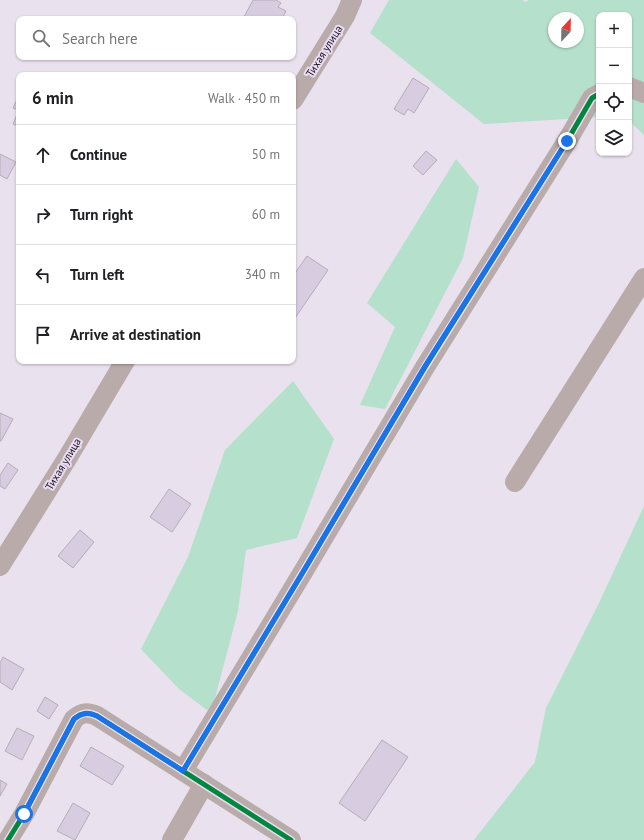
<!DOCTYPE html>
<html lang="en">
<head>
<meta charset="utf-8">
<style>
  body { margin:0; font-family:"PT Sans",sans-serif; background:#f6f6f6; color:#202124 }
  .controls { position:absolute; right:12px; top:12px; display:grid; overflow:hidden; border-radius:8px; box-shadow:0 1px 3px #0004 }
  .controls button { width:36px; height:36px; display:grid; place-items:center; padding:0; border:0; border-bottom:1px solid #e0e0e0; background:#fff; color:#202124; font:20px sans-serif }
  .compass { position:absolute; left:548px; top:12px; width:36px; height:36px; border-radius:50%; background:#fff; box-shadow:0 1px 3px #0004; rotate:22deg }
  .stop { position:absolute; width:12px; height:12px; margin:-9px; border:3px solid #1a73e8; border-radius:50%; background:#fff }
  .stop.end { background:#1a73e8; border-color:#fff; box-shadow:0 1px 4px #0008 }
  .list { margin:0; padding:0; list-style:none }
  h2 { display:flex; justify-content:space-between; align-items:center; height:52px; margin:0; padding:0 16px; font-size:17px }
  h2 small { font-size:13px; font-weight:400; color:#757577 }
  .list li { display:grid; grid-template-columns:26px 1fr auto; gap:12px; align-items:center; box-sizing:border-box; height:60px; padding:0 16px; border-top:1px solid #e0e0e0 }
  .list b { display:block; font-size:15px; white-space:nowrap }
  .list em { font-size:13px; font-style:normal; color:#757577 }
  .icon { flex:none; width:22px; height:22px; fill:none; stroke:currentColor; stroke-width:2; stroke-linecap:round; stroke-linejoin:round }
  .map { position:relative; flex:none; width:644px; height:840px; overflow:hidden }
  .search { position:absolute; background:#fff; box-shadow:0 1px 3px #0004; left:16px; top:16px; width:280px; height:44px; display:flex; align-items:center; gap:10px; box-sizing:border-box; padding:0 14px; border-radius:8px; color:#757577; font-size:15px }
  .panel { position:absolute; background:#fff; box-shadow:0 1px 3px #0004; left:16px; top:72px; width:280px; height:292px; border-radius:8px }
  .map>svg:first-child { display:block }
  .green { fill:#b4e0cc; fill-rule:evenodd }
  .building { fill:#d8cce0; stroke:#b4aeb8 }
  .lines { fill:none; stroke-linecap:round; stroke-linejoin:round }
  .minor { stroke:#b9aba9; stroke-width:20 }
  .cycleway-casing { stroke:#eadcf2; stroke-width:8 }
  .cycleway { stroke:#00873e; stroke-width:5 }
  .route { stroke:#1a73e8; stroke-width:5 }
  .labels { text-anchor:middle; stroke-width:4; stroke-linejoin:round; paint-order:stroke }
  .street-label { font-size:11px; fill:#18131b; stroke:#eadcf2 }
</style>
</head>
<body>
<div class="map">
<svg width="644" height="840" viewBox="0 0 644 840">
  <rect width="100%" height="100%" fill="#e9e1ed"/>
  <g class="green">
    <path d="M389 0H522L526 2 529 0H644V135L629 121V15H599V117L484 124 370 33ZM554 18H578V42H554Z"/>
    <polygon points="456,159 479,187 463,258 385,409 360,405 395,327 367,303"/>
    <polygon points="293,381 334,439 297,538 246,550 238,611 211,713 179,689 141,649 188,557 225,450"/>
    <polygon points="644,506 644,840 474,840 535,762 546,708 599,603"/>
  </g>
  <g class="building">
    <polygon points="253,0 276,0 281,3 278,7 286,11 282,19 249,19 244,17"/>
    <polygon points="413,78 429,88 414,113 408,109 404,115 394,109"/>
    <polygon points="19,95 19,126 13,124 19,110 13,108"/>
    <polygon points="426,151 437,160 423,175 413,166"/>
    <polygon points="0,154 16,162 7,179 0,175"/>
    <polygon points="307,256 328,270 293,321 293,276"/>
    <polygon points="0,413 13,419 1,441 0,441"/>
    <polygon points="8,463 18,470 5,489 0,486 0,475"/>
    <polygon points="169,489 191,504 172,532 150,517"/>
    <polygon points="80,530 94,542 73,568 58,556"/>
    <polygon points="3,657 24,669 12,690 0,682 0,663"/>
    <polygon points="45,697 58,705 49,719 37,711"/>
    <polygon points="17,728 34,736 22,760 5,751"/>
    <polygon points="382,740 408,757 365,821 339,803"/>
    <polygon points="91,747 124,766 112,785 80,766"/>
    <polygon points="0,780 7,784 0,796"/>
    <polygon points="73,803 90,813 75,840 57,831"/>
  </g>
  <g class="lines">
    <g class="minor">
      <polyline points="629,87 644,93"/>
      <polyline points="293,100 345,16 352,0"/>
      <polyline points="515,482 644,278"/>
      <polyline points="0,566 68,457 125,361"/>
      <polyline points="183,771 303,572 425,367 567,141 592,98 599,94"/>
      <path d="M8 840 24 814 74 719C82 712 88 712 97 716L291 840"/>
      <polyline points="172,840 204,784"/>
    </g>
    <defs>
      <g id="cycleway">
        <polyline points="183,771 303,572 425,367 567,141 592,98 599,94"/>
        <path d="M8 840 24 814 74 719C82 712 88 712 97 716L291 840"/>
      </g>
    </defs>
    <use href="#cycleway" class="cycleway-casing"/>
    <use href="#cycleway" class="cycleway"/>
  </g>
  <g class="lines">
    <path class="route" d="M24 814 74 719C82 713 88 712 97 716L183 771 303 572 425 366 567 141"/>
  </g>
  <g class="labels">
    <g class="street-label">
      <text transform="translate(324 51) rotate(-58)" y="4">Тихая улица</text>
      <text transform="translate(63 464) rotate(-59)" y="4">Тихая улица</text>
    </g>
  </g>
</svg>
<div class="controls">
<button>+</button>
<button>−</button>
<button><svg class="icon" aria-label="locate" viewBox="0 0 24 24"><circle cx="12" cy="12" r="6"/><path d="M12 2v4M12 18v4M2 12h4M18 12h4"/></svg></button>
<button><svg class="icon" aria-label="layers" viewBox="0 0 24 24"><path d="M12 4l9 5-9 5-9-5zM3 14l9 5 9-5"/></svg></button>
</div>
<svg class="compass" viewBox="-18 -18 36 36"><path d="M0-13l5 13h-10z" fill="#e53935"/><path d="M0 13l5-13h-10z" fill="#757577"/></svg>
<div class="stop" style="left:24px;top:814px"></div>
<div class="stop end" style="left:567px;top:141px"></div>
<div class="search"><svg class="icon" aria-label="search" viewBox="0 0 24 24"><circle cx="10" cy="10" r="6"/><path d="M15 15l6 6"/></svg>Search here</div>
<section class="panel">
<h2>6 min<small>Walk · 450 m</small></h2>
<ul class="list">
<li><svg class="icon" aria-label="ahead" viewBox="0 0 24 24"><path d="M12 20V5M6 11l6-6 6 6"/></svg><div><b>Continue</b></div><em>50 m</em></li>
<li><svg class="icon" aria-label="right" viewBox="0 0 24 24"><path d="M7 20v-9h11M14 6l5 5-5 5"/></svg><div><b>Turn right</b></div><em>60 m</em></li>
<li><svg class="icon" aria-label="left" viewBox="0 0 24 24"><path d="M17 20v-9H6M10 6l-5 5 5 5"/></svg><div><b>Turn left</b></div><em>340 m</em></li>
<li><svg class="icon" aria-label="arrive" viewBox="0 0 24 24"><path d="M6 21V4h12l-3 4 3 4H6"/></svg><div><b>Arrive at destination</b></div></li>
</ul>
</section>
</div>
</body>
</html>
